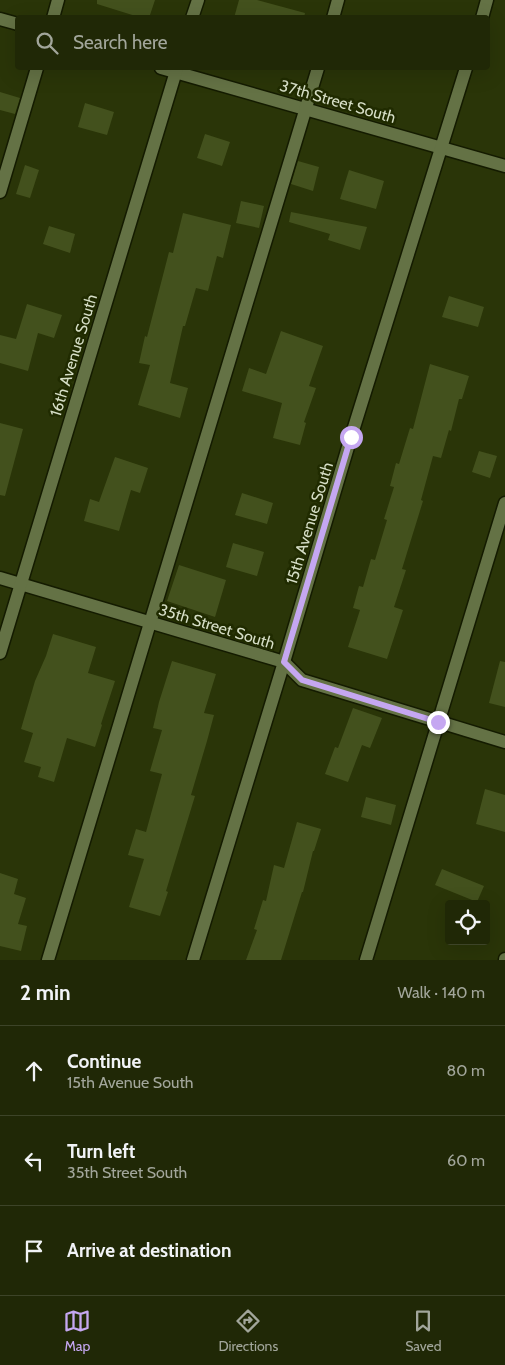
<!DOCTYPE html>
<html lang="en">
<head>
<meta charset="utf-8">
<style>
  body { margin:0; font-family:Cabin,sans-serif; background:#2d3414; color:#f1f3f6 }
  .controls { position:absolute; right:15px; bottom:15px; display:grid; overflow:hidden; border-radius:5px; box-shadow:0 5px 20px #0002 }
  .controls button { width:45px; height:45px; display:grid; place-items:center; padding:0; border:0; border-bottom:1px solid #3d4428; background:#202806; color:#f1f3f6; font:25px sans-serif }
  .stop { position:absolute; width:15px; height:15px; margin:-11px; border:4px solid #c5a7f1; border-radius:50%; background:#fff }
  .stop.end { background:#c5a7f1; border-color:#fff; box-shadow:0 1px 5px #0008 }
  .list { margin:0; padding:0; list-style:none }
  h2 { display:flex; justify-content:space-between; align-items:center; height:65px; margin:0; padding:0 20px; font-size:21px }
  h2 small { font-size:16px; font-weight:400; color:#a2a69b }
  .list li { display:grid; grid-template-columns:32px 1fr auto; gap:15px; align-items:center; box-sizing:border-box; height:90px; padding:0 20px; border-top:1px solid #3d4428 }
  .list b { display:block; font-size:19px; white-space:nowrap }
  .list p { margin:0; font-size:16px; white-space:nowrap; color:#a2a69b }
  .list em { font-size:16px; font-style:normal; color:#a2a69b }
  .icon { flex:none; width:28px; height:28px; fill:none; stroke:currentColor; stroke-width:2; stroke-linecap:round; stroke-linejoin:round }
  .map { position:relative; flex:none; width:505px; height:960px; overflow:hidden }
  .search { position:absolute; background:#202806; box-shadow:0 5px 20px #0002; left:15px; right:15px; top:15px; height:55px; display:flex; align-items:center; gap:12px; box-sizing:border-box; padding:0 18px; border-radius:5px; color:#a2a69b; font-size:19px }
  .sheet { height:335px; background:#202806 }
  nav { display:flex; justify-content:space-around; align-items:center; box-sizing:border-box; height:70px; border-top:1px solid #3d4428; background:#202806; font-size:14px; color:#a2a69b }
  nav a { display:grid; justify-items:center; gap:2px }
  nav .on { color:#c5a7f1 }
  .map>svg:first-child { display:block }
  .building { fill:#43511d }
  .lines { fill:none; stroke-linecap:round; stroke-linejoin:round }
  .minor-casing { stroke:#141b00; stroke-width:15 }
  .minor { stroke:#647245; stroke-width:12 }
  .route { stroke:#c5a7f1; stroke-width:6 }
  .labels { text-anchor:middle; stroke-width:5; stroke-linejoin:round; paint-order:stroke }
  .street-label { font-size:16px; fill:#d6dec6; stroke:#202b00 }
</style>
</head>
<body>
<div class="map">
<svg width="505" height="960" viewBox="0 0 505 960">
  <rect width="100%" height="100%" fill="#2a3508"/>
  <g class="building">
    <polygon points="97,0 155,0 149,18 142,18 97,4"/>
    <polygon points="239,0 257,0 305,13 304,18 234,18"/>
    <polygon points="0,92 20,98 15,114 0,110"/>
    <polygon points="85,103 114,112 107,135 78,127"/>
    <polygon points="205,134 230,142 222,166 197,158"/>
    <polygon points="298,161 319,167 313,191 291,184"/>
    <polygon points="25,165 39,170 30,198 16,194"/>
    <polygon points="349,170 384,181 376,209 340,199"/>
    <polygon points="241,201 264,206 259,228 236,223"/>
    <polygon points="291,212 367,227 360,250 328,240 330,234 289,222"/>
    <polygon points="183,213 231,225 223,258 217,256 208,291 196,288 185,326 183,326 170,383 188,388 180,418 138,405 150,365 139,363 145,336 147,337 169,252 173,253"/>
    <polygon points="49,226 75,234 70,253 43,244"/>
    <polygon points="449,296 484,307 478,327 442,317"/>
    <polygon points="27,304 62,315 54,338 38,333 28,371 0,363 0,335 16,339"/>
    <polygon points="281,331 323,346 309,386 316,388 304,422 306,423 300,445 273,438 282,403 242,391 249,368 266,374"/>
    <polygon points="430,364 469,376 462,399 459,399 451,431 449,430 441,458 433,456 421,500 423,501 402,569 406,570 394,607 403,610 387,659 348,647 360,610 353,608 359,586 363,587 371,559 375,560 387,520 384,519 394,487 390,486 396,463 399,464 410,428 413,429"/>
    <polygon points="0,423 23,429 5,496 0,495"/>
    <polygon points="479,451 497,456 490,478 472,472"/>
    <polygon points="115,457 148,468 140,493 131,490 119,531 84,521 90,499 99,502"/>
    <polygon points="242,493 273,503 267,524 235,515"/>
    <polygon points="233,543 264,552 257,576 226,567"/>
    <polygon points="179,565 226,580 215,617 167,601"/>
    <polygon points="53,634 96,647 88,673 115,681 101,724 102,725 95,747 67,738 54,782 38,777 41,767 24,762 33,733 21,729 35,681 46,656"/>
    <polygon points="172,661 216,674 204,713 214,715 207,741 191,795 195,796 166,891 168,892 160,916 129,907 144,859 128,855 136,829 146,832 162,774 150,771 162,730 153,728 159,702"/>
    <polygon points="500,661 505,662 505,707 489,703"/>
    <polygon points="353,708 382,718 370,748 362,745 348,782 325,774 335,747 338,748"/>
    <polygon points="485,789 505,795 505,832 476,824"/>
    <polygon points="366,797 396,805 391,825 361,817"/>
    <polygon points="297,822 321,829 314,851 313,851 303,892 302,892 281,960 246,960 257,930 254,929 263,900 266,901 274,865 284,868"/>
    <polygon points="442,869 484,886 477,902 435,885"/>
    <polygon points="0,873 18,879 14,894 26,898 18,924 27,926 21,951 0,946"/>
  </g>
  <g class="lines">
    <defs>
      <g id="minor">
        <polyline points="53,18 58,0"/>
        <polyline points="192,18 198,0"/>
        <polyline points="333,18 338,0"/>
        <polyline points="482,18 487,0"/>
        <polyline points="0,19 18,24"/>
        <polyline points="161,68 505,166"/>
        <polyline points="0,192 37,68"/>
        <polyline points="0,578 284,662 302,680 505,742"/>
        <polyline points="0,653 177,68"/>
        <polyline points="48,960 318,68"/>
        <polyline points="193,960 284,662 351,437 466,68"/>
        <polyline points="366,960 505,503"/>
        <polyline points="505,960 505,959"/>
      </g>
    </defs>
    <use href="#minor" class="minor-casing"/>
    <use href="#minor" class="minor"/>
  </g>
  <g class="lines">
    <polyline class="route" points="351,437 284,662 302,680 438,722"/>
  </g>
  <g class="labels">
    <g class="street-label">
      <text transform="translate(338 101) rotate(16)" y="6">37th Street South</text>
      <text transform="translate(73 355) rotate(-73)" y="6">16th Avenue South</text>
      <text transform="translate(309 523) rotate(-73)" y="6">15th Avenue South</text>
      <text transform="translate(217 626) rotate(17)" y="6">35th Street South</text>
    </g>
  </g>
</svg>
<div class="controls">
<button><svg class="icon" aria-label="locate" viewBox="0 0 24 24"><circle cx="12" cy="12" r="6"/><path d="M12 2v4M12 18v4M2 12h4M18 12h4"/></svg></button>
</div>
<div class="stop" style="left:351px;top:437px"></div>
<div class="stop end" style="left:438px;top:722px"></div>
<div class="search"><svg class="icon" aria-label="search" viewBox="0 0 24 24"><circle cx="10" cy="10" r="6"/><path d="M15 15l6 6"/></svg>Search here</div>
</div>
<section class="sheet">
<h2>2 min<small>Walk · 140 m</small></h2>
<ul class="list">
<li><svg class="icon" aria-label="ahead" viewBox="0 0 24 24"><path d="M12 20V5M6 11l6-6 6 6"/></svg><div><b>Continue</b><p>15th Avenue South</p></div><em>80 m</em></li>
<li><svg class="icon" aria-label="left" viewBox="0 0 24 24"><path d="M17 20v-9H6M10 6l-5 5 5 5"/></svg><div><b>Turn left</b><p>35th Street South</p></div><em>60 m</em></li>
<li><svg class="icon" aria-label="arrive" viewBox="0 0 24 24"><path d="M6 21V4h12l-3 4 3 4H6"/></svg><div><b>Arrive at destination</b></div></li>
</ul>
</section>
<nav>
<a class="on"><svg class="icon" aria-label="map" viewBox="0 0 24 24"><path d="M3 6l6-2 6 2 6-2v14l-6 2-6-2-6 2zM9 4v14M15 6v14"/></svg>Map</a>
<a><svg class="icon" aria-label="directions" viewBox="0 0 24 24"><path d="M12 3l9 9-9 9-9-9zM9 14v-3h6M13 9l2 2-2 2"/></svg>Directions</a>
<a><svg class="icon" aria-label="saved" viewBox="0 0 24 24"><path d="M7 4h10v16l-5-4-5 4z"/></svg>Saved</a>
</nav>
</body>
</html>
